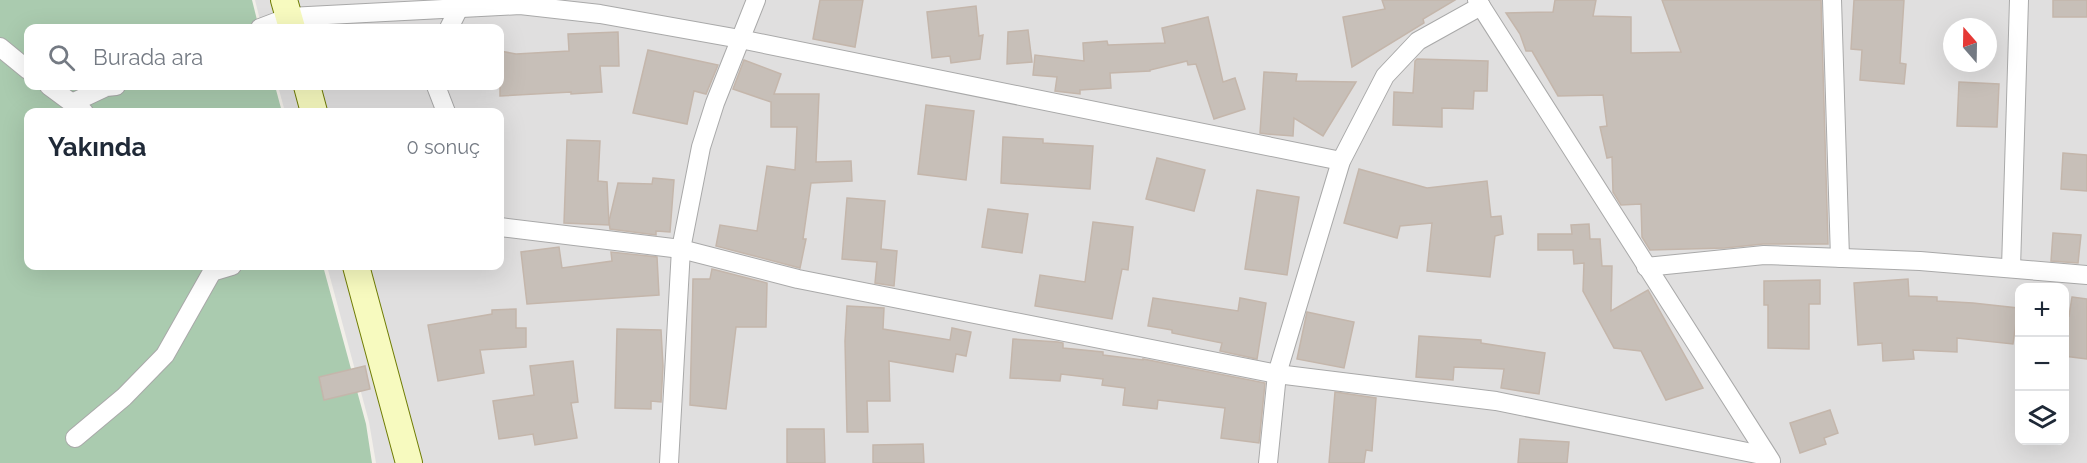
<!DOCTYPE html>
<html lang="tr">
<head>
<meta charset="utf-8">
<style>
  body { margin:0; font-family:Raleway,sans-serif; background:#f6f6f7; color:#1f2937 }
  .controls { position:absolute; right:18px; bottom:18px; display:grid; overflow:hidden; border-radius:12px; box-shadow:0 6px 24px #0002 }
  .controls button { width:54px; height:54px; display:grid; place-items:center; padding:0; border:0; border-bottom:2px solid #e0e1e3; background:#fff; color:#1f2937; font:30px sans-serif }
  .compass { position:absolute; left:1943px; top:18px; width:54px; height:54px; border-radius:50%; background:#fff; box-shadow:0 6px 24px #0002; rotate:340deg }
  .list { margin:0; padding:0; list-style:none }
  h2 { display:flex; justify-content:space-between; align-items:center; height:78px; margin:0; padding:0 24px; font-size:26px }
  h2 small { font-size:20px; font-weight:400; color:#747a83 }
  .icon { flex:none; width:33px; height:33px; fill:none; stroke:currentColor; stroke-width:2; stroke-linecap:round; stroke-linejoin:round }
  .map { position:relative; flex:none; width:2087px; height:463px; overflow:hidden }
  .search { position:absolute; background:#fff; box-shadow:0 6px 24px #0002; left:24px; top:24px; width:480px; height:66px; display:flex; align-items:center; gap:15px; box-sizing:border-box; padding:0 21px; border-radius:12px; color:#747a83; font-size:22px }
  .panel { position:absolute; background:#fff; box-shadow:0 6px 24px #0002; left:24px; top:108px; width:480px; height:162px; border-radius:12px }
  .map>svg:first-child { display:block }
  .residential { fill:#e0dfdf; fill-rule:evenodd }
  .cemetery { fill:#aacbaf }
  .building { fill:#c7bfb8; stroke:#c4b6ab; stroke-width:1.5 }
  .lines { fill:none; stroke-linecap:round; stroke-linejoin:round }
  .street-casing { stroke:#a9a9a9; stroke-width:20 }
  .secondary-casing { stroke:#707d05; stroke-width:28 }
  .street { stroke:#fff; stroke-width:18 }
  .secondary { stroke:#f7fabf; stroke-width:26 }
</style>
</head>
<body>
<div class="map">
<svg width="2087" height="463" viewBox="0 0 2087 463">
  <rect width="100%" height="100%" fill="#f2efe9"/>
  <path class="residential" d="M255 0H2087V463H376L369 422 327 266H500V112H285L278 86H500V28H262ZM1952 27H1988V63H1952ZM2020 288H2064V440H2020Z"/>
  <polygon class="cemetery" points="0,0 252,0 259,28 28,28 28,86 275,86 282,112 28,112 28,266 323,266 366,424 372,463 0,463"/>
  <g class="building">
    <polygon points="820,0 863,0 855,47 813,39"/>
    <polygon points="1382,0 1455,0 1423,19 1424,23 1352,67 1343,17 1385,9"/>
    <polygon points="1555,0 1596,0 1593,16 1631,17 1631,53 1681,52 1662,0 1821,0 1828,244 1763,244 1725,248 1650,250 1642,237 1641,204 1621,205 1613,192 1612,157 1607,158 1600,127 1607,126 1603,95 1558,96 1532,51 1526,51 1520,34 1506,13 1553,12"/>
    <polygon points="1854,0 1904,0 1900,63 1906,64 1904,84 1860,80 1862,50 1851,49"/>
    <rect x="2053" y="0" width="34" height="17"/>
    <polygon points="976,6 979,36 983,35 980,59 951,63 950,56 932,58 927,12"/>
    <polygon points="1208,17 1223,82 1235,78 1245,109 1214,119 1196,64 1188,65 1187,61 1150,70 1150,71 1110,73 1111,88 1080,90 1080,94 1055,91 1057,77 1033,75 1035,55 1084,61 1083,43 1107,41 1108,45 1165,43 1162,28"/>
    <polygon points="1028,30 1032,62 1007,64 1008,32"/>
    <polygon points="618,32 619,66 600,66 602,92 571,94 571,92 500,96 500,51 516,54 569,51 568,34"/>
    <polygon points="648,50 718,65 706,94 694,91 687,124 633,113"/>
    <polygon points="1417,59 1488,61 1487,91 1474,91 1473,109 1442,108 1442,127 1393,125 1394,92 1413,93 1415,61"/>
    <polygon points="744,60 781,74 774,94 819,94 816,162 851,161 852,181 811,183 803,239 806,239 800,268 716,246 720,225 757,231 767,166 795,170 797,127 771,127 771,102 733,89"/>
    <polygon points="1264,72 1297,74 1296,81 1356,82 1323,136 1294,118 1293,136 1267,134 1260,133"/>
    <polygon points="1959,82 1999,84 1997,127 1957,126"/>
    <polygon points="926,105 974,111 966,180 918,174"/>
    <polygon points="1003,137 1043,139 1043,143 1093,146 1090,189 1001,183"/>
    <polygon points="567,140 600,141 598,181 607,182 609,225 564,223"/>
    <polygon points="2063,153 2087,155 2087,191 2061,189"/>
    <polygon points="1157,158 1205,170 1194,211 1146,199"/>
    <polygon points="1359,169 1427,188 1487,181 1491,217 1501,216 1503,234 1495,236 1490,277 1427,271 1432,223 1400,226 1397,238 1344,223"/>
    <polygon points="653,178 674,180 670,232 656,231 656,235 610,229 609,221 618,183 652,184"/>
    <polygon points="1257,190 1299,197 1287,275 1245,269"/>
    <polygon points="847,198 885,201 881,249 897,251 894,286 875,283 877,262 842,259"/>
    <polygon points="988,209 1028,214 1022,253 982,247"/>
    <polygon points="1093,222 1133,227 1128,270 1122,269 1112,319 1035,306 1040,275 1085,282"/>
    <polygon points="1589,224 1590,239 1600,239 1602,266 1612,266 1611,311 1648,290 1703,388 1666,400 1641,351 1614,348 1583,291 1584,263 1574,264 1573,250 1538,250 1538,234 1572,234 1571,225"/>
    <polygon points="2053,233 2081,235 2078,263 2051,261"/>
    <polygon points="559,247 562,268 612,261 611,252 657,257 659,295 527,304 521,252"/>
    <polygon points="712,269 767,283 766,327 736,327 726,409 690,405 693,279 710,279"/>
    <polygon points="1908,279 1909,296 1937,297 1937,301 1973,303 2018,308 2013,344 1957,338 1957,352 1913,350 1914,359 1883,361 1882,343 1858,345 1854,283"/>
    <polygon points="1820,280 1820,304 1809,304 1809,349 1768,348 1768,305 1764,305 1764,281"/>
    <polygon points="2072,297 2087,299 2087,359 2064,356 2064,315 2069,316"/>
    <polygon points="1153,298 1238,311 1240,298 1266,303 1257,359 1220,351 1222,343 1172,333 1172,330 1148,326"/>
    <polygon points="847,306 884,308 883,329 950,340 952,328 971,332 966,356 956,354 953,372 889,361 890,401 867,401 868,432 847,432 845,341"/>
    <polygon points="516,309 516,328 526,328 526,347 480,350 484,373 438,381 428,325 492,314 492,310"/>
    <polygon points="1307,312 1354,322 1344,368 1297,359"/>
    <polygon points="617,329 661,330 663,366 661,402 651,401 651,409 615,408"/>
    <polygon points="1419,336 1481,340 1481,343 1545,353 1539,394 1501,388 1504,369 1454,367 1453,380 1416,377"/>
    <polygon points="1013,339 1058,342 1063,343 1063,348 1103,352 1103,355 1143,360 1143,359 1265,383 1259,443 1221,438 1225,408 1158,400 1157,409 1123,405 1125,388 1102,385 1103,379 1061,374 1060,381 1010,378"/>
    <polygon points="573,361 578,402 571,403 577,438 535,445 533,434 499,439 493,401 534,395 530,366"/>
    <polygon points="365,366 370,389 324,400 319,377"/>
    <polygon points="1335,392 1376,398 1372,451 1366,450 1364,463 1329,463"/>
    <polygon points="1830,410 1838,433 1824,438 1826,444 1800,453 1790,423"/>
    <polygon points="787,429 824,429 825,463 787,463"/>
    <polygon points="1520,439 1569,442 1567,463 1518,463"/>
    <polygon points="923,444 924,463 873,463 873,445"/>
  </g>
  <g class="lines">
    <defs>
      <g id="street">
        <polyline points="1477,0 1771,461"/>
        <polyline points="1832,0 1840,258"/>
        <polyline points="260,28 289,17 520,5 600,14 740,39 1341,161"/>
        <polyline points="449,28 459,8 460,0"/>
        <polyline points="0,47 28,70"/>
        <polyline points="49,86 84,112"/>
        <polyline points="436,86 446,112"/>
        <polyline points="72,103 106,87 116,86"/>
        <polyline points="500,227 681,249 798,279 1277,374 1496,401 1767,456"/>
        <polyline points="1646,267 1764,255 1920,261 2087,275"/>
        <polyline points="2011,268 2019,0"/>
        <polyline points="75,438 124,397 165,355 212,272 232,266"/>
        <polyline points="669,463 681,249 701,147 715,103 756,0"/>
        <polyline points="1268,463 1277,374 1341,161 1385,76 1418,41 1481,6"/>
      </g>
      <g id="secondary">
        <polyline points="284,0 292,28"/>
        <polyline points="307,86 314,112"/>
        <polyline points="356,266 409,463"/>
      </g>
    </defs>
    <use href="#street" class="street-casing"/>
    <use href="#secondary" class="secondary-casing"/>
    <use href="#street" class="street"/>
    <use href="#secondary" class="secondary"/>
  </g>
</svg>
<div class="controls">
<button>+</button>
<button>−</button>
<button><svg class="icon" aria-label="layers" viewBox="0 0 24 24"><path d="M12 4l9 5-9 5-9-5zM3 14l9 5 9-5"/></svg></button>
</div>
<svg class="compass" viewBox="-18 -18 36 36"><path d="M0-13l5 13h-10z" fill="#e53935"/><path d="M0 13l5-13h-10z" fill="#747a83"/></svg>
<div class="search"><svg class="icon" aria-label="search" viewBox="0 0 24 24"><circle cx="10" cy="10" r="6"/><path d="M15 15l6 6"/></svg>Burada ara</div>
<section class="panel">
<h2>Yakında<small>0 sonuç</small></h2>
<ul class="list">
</ul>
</section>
</div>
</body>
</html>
